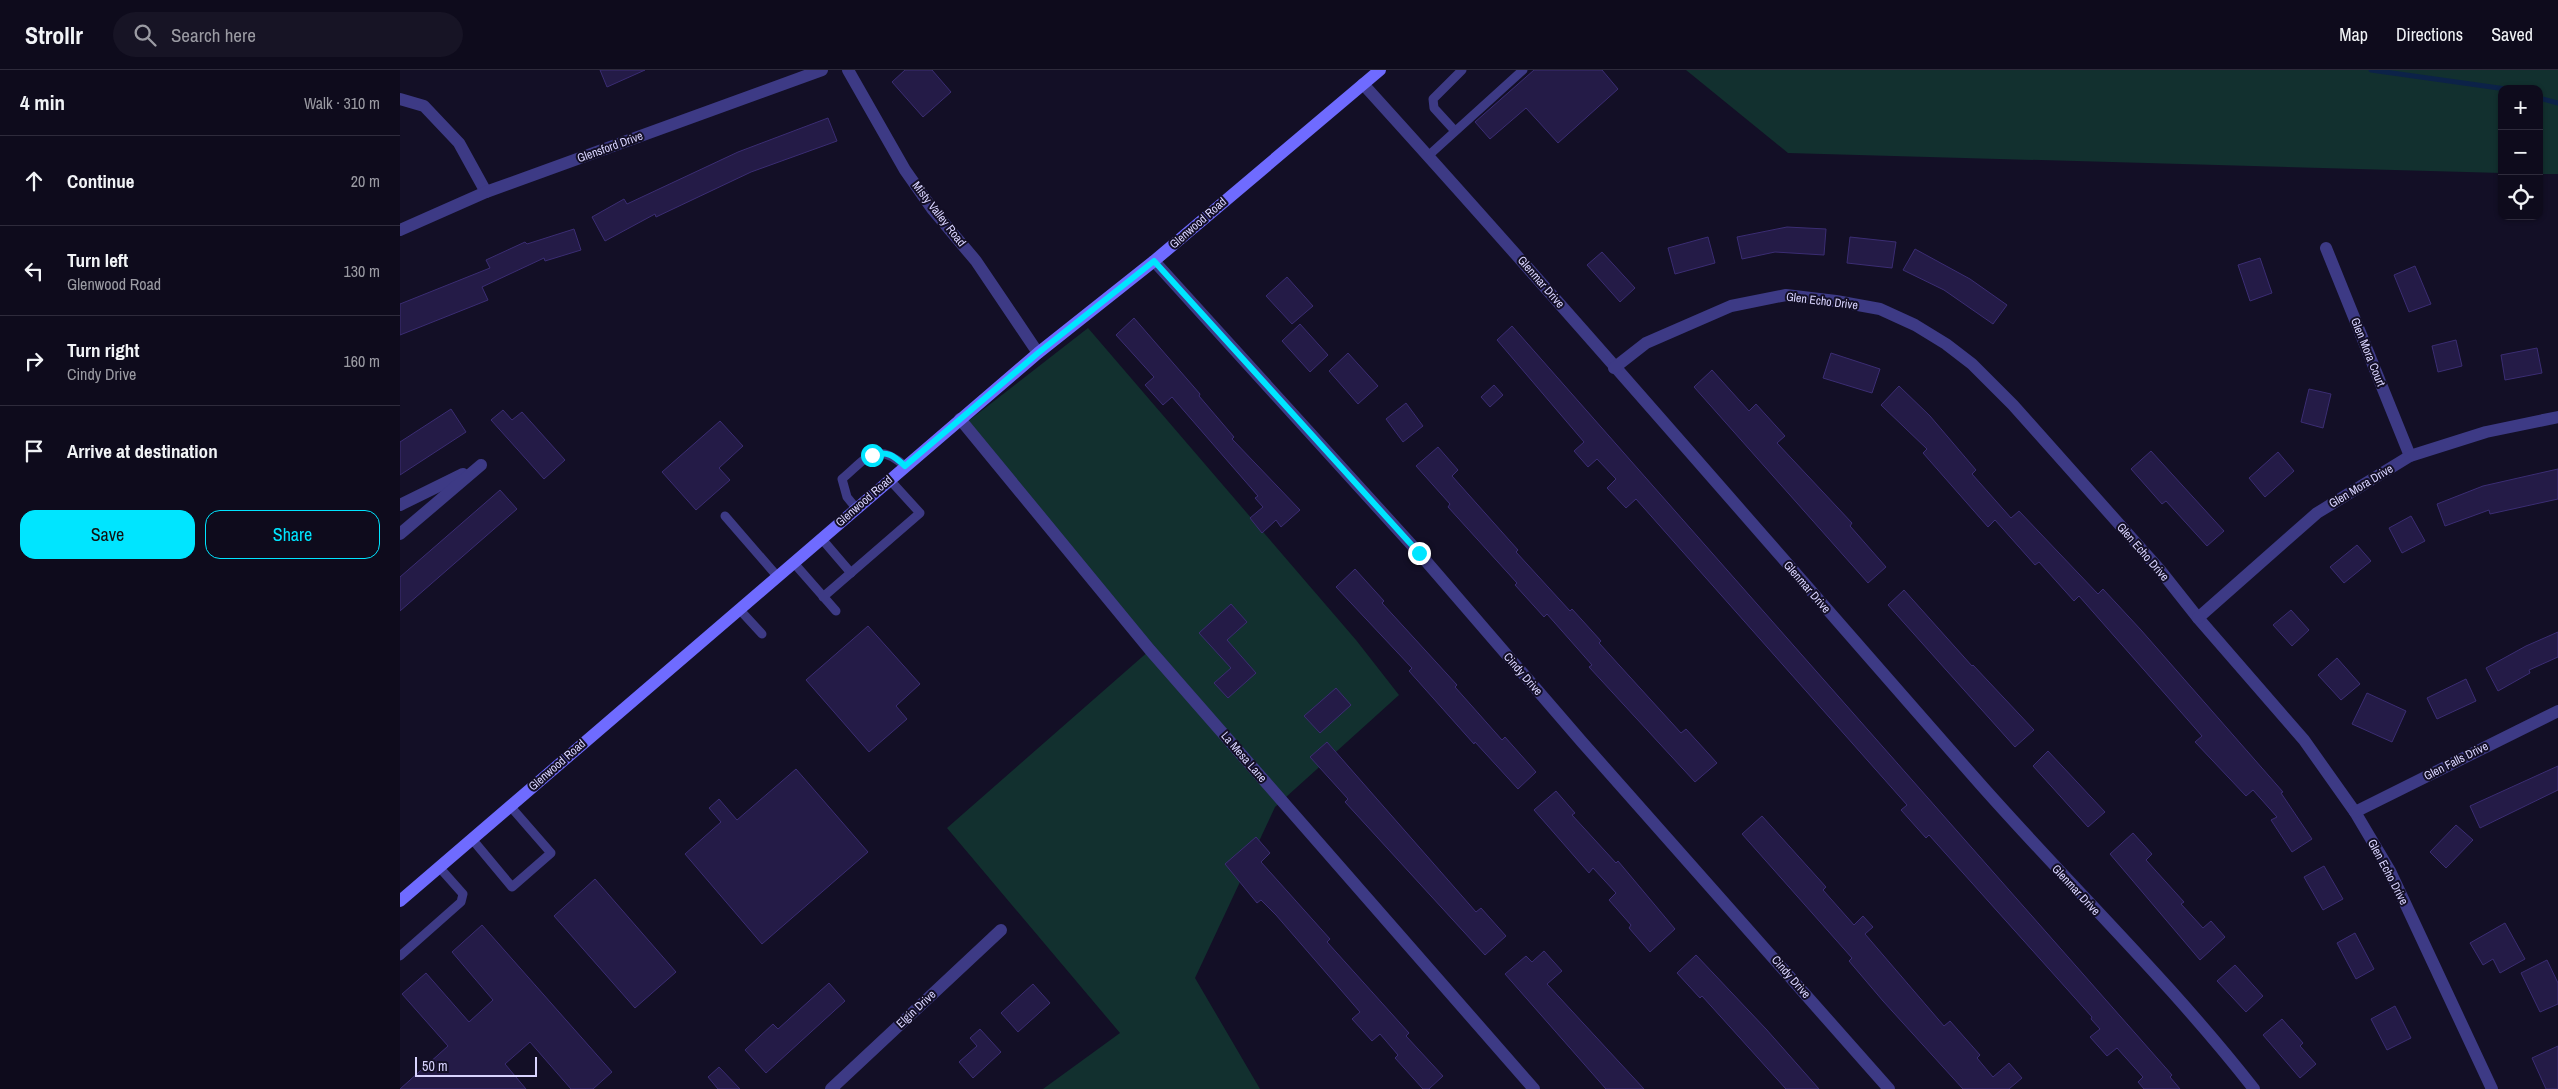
<!DOCTYPE html>
<html lang="en">
<head>
<meta charset="utf-8">
<style>
  body { margin:0; font-family:"Archivo Narrow",sans-serif; background:#171425; color:#f1f3f6 }
  .controls { position:absolute; right:15px; top:15px; display:grid; overflow:hidden; border-radius:10px; box-shadow:0 1px 4px #0004 }
  .controls button { width:45px; height:45px; display:grid; place-items:center; padding:0; border:0; border-bottom:1px solid #2e2b3b; background:#0e0b1c; color:#f1f3f6; font:25px sans-serif }
  .scale { position:absolute; left:15px; bottom:12px; width:122px; box-sizing:border-box; padding-left:5px; border:2px solid #d9d4ff; border-top:0; font-size:14px; line-height:18px; white-space:nowrap; color:#d9d4ff; -webkit-text-stroke:4px #130f26; paint-order:stroke }
  .stop { position:absolute; width:15px; height:15px; margin:-11px; border:4px solid #00e5ff; border-radius:50%; background:#fff }
  .stop.end { background:#00e5ff; border-color:#fff; box-shadow:0 1px 5px #0008 }
  .list { margin:0; padding:0; list-style:none }
  h2 { display:flex; justify-content:space-between; align-items:center; height:65px; margin:0; padding:0 20px; font-size:21px }
  h2 small { font-size:16px; font-weight:400; color:#9b9ba3 }
  .list li { display:grid; grid-template-columns:32px 1fr auto; gap:15px; align-items:center; box-sizing:border-box; height:90px; padding:0 20px; border-top:1px solid #2e2b3b }
  .list b { display:block; font-size:19px; white-space:nowrap }
  .list p { margin:0; font-size:16px; white-space:nowrap; color:#9b9ba3 }
  .list em { font-size:16px; font-style:normal; color:#9b9ba3 }
  .actions { display:flex; gap:10px; padding:15px 20px }
  .actions a { flex:1; padding:11px 0; border:1px solid #00e5ff; border-radius:15px; text-align:center; font-size:18px; color:#00e5ff }
  .actions .main { background:#00e5ff; color:#111 }
  .icon { flex:none; width:28px; height:28px; fill:none; stroke:currentColor; stroke-width:2; stroke-linecap:round; stroke-linejoin:round }
  .map { position:relative; flex:none; width:2158px; height:1019px; overflow:hidden }
  header { display:flex; align-items:center; gap:30px; box-sizing:border-box; height:70px; padding:0 25px; background:#0e0b1c; border-bottom:1px solid #2e2b3b }
  header strong { font-size:24px }
  nav { display:flex; gap:28px; margin-inline-start:auto; font-size:18px }
  .search { width:350px; height:45px; background:#171425; display:flex; align-items:center; gap:12px; box-sizing:border-box; padding:0 18px; border-radius:28px; color:#9b9ba3; font-size:19px }
  main { display:flex }
  aside { flex:1; background:#0e0b1c }
  .map>svg:first-child { display:block }
  .green { fill:#12302f }
  .lines { fill:none; stroke-linecap:round; stroke-linejoin:round }
  .stream { stroke:#0c2248; stroke-width:5 }
  .building { fill:#241b47; stroke:#3b2d73 }
  .service { stroke:#3d3a85; stroke-width:9 }
  .minor { stroke:#3d3a85; stroke-width:12 }
  .secondary { stroke:#6f6bff; stroke-width:12 }
  .route { stroke:#00e5ff; stroke-width:6 }
  .labels { text-anchor:middle; stroke-width:4; stroke-linejoin:round; paint-order:stroke }
  .street-label { font-size:12px; fill:#d9d4ff; stroke:#130f26 }
</style>
</head>
<body>
<header>
<strong>Strollr</strong>
<div class="search"><svg class="icon" aria-label="search" viewBox="0 0 24 24"><circle cx="10" cy="10" r="6"/><path d="M15 15l6 6"/></svg>Search here</div>
<nav><a>Map</a><a>Directions</a><a>Saved</a></nav>
</header>
<main>
<aside>
<h2>4 min<small>Walk · 310 m</small></h2>
<ul class="list">
<li><svg class="icon" aria-label="ahead" viewBox="0 0 24 24"><path d="M12 20V5M6 11l6-6 6 6"/></svg><div><b>Continue</b></div><em>20 m</em></li>
<li><svg class="icon" aria-label="left" viewBox="0 0 24 24"><path d="M17 20v-9H6M10 6l-5 5 5 5"/></svg><div><b>Turn left</b><p>Glenwood Road</p></div><em>130 m</em></li>
<li><svg class="icon" aria-label="right" viewBox="0 0 24 24"><path d="M7 20v-9h11M14 6l5 5-5 5"/></svg><div><b>Turn right</b><p>Cindy Drive</p></div><em>160 m</em></li>
<li><svg class="icon" aria-label="arrive" viewBox="0 0 24 24"><path d="M6 21V4h12l-3 4 3 4H6"/></svg><div><b>Arrive at destination</b></div></li>
</ul>
<div class="actions"><a class="main">Save</a><a>Share</a></div>
</aside>
<div class="map">
<svg width="2158" height="1019" viewBox="0 0 2158 1019">
  <rect width="100%" height="100%" fill="#130f26"/>
  <g class="green">
    <polygon points="1286,0 2158,0 2158,104 2139,104 2139,19 2102,19 2102,103 1388,83"/>
    <polygon points="688,258 956,570 999,625 875,737 795,908 860,1019 643,1019 720,963 547,758 750,580 567,352"/>
  </g>
  <g class="lines">
    <g class="stream">
      <polyline points="1971,0 2106,19"/>
      <polyline points="2139,28 2158,33"/>
    </g>
  </g>
  <g class="building">
    <polygon points="200,0 245,0 207,17"/>
    <polygon points="505,0 532,0 551,22 523,47 492,12"/>
    <polygon points="1134,0 1202,0 1218,19 1158,73 1126,38 1090,69 1075,52"/>
    <polygon points="428,48 437,71 351,102 256,147 255,144 205,171 192,147 224,129 227,134 338,82"/>
    <polygon points="1387,157 1426,159 1424,185 1375,182 1342,189 1337,167"/>
    <polygon points="174,159 181,180 145,191 144,188 82,217 88,230 0,265 0,234 90,198 86,190 125,172 127,174"/>
    <polygon points="1308,167 1315,193 1275,204 1268,178"/>
    <polygon points="1450,167 1496,172 1492,198 1447,193"/>
    <polygon points="1515,179 1570,209 1607,235 1593,254 1544,220 1503,200"/>
    <polygon points="1202,182 1235,218 1220,232 1187,195"/>
    <polygon points="1860,188 1872,223 1850,231 1838,195"/>
    <polygon points="2015,196 2031,234 2009,242 1994,205"/>
    <polygon points="887,207 913,236 892,254 866,226"/>
    <polygon points="734,248 800,324 799,326 834,367 832,369 900,440 881,457 876,450 862,463 850,448 863,437 855,428 858,426 772,327 763,335 745,315 754,307 716,265"/>
    <polygon points="900,254 928,285 910,302 882,271"/>
    <polygon points="1112,256 1772,1005 1770,1007 1780,1019 1744,1019 1738,1012 1743,1007 1717,978 1707,986 1690,967 1700,959 1691,949 1692,947 1529,765 1526,768 1501,740 1507,735 1236,429 1226,438 1207,418 1216,409 1197,389 1188,397 1174,381 1184,372 1097,270"/>
    <polygon points="2056,270 2062,296 2038,302 2032,276"/>
    <polygon points="2137,278 2142,303 2105,310 2101,285"/>
    <polygon points="948,283 978,316 958,334 929,301"/>
    <polygon points="1431,283 1480,299 1472,323 1423,308"/>
    <polygon points="1312,300 1349,341 1356,334 1385,366 1377,373 1452,453 1450,456 1486,497 1468,513 1294,317"/>
    <polygon points="1094,315 1103,325 1090,337 1081,327"/>
    <polygon points="1499,316 1530,346 1576,400 1572,404 1611,448 1619,441 1698,524 1703,519 1741,560 1883,722 1881,723 1912,769 1892,782 1871,750 1877,747 1853,720 1846,726 1795,672 1802,666 1679,526 1674,531 1639,492 1635,495 1595,450 1588,457 1523,383 1527,379 1481,335"/>
    <polygon points="1909,319 1931,324 1923,358 1901,352"/>
    <polygon points="1006,333 1023,356 1003,372 986,349"/>
    <polygon points="51,339 66,362 0,405 0,372"/>
    <polygon points="103,340 112,350 122,342 165,390 144,409 91,350"/>
    <polygon points="320,351 343,376 319,398 330,410 296,440 262,402"/>
    <polygon points="1038,377 1058,400 1052,406 1118,480 1116,482 1170,541 1172,539 1201,571 1199,573 1281,663 1286,659 1317,693 1295,712 1189,597 1192,595 1147,544 1144,547 1115,515 1117,513 1048,437 1050,434 1016,396"/>
    <polygon points="1751,381 1824,461 1807,476 1766,431 1762,434 1731,399"/>
    <polygon points="1878,382 1894,401 1865,427 1849,408"/>
    <polygon points="2158,399 2158,429 2090,444 2089,440 2045,456 2037,434 2083,416"/>
    <polygon points="100,420 117,439 0,541 0,507"/>
    <polygon points="2011,446 2025,471 2002,483 1989,458"/>
    <polygon points="1957,475 1971,491 1944,513 1930,497"/>
    <polygon points="955,499 984,531 982,533 1057,615 1055,617 1102,670 1105,667 1136,702 1118,719 1075,672 1074,674 1009,601 1012,598 936,517"/>
    <polygon points="1504,520 1572,596 1573,595 1634,660 1615,677 1488,535"/>
    <polygon points="831,534 847,552 827,570 856,603 828,628 814,613 831,598 799,563"/>
    <polygon points="1891,540 1909,560 1892,576 1873,555"/>
    <polygon points="468,556 520,614 496,636 507,649 469,682 406,610"/>
    <polygon points="2158,562 2158,587 2129,600 2130,603 2098,621 2086,598 2126,576"/>
    <polygon points="1937,588 1960,614 1941,630 1918,605"/>
    <polygon points="2066,609 2076,631 2037,649 2027,628"/>
    <polygon points="936,618 951,635 920,663 904,646"/>
    <polygon points="1967,623 2006,641 1992,672 1952,654"/>
    <polygon points="927,672 1076,842 1081,838 1106,866 1085,885 945,732 948,729 910,687"/>
    <polygon points="1648,681 1705,742 1688,757 1633,696"/>
    <polygon points="2158,696 2158,720 2080,758 2070,736"/>
    <polygon points="396,699 468,782 362,874 285,784 321,752 309,738 319,729 337,750"/>
    <polygon points="1156,721 1175,743 1172,745 1216,793 1218,791 1275,859 1250,882 1229,858 1231,855 1209,830 1216,823 1193,798 1189,803 1134,740"/>
    <polygon points="1362,746 1426,817 1423,820 1454,855 1463,846 1473,857 1465,864 1544,956 1550,951 1580,985 1577,988 1593,1007 1609,993 1622,1008 1609,1019 1563,1019 1483,931 1449,891 1452,888 1342,764"/>
    <polygon points="2056,755 2073,770 2046,798 2030,782"/>
    <polygon points="1733,763 1752,784 1746,790 1784,832 1781,834 1803,858 1811,851 1825,867 1800,890 1710,784"/>
    <polygon points="856,767 870,783 861,792 930,869 927,872 1009,963 1006,966 1043,1006 1029,1019 1023,1019 995,988 998,985 980,964 972,971 952,949 960,942 876,845 861,830 857,833 825,794"/>
    <polygon points="1924,796 1943,829 1923,840 1904,807"/>
    <polygon points="195,809 276,902 235,938 154,846"/>
    <polygon points="2105,853 2125,889 2100,903 2093,889 2083,895 2070,873"/>
    <polygon points="82,855 212,1002 193,1019 171,1019 130,972 105,994 126,1019 0,1019 48,976 2,924 26,903 69,952 93,930 52,882"/>
    <polygon points="1955,863 1974,899 1956,909 1937,873"/>
    <polygon points="1144,881 1162,901 1147,914 1244,1019 1206,1019 1105,904 1126,886 1132,892"/>
    <polygon points="1296,885 1366,959 1419,1019 1386,1019 1302,926 1300,928 1277,903"/>
    <polygon points="2147,890 2158,913 2158,934 2140,942 2121,903"/>
    <polygon points="1835,895 1863,926 1846,942 1817,911"/>
    <polygon points="429,913 445,931 366,1003 345,980 373,954 378,959"/>
    <polygon points="633,914 650,933 618,962 601,943"/>
    <polygon points="1995,936 2011,968 1987,980 1971,949"/>
    <polygon points="1882,949 1903,973 1900,976 1916,994 1900,1008 1863,965"/>
    <polygon points="580,959 601,982 573,1008 559,992 577,976 570,968"/>
    <polygon points="2158,976 2158,1019 2146,1019 2132,988"/>
    <polygon points="319,997 340,1019 318,1019 308,1007"/>
  </g>
  <g class="lines">
    <g class="service">
      <polyline points="1055,61 1034,38 1033,29 1062,0"/>
      <polyline points="1028,86 1123,0"/>
      <path d="M456 438 447 427 442 409C467 388 475 370 505 396"/>
      <polyline points="325,446 377,506"/>
      <polyline points="421,468 451,503"/>
      <polyline points="393,492 436,541"/>
      <polyline points="423,527 520,443 489,409"/>
      <polyline points="339,539 362,564"/>
      <polyline points="72,769 112,817 151,783 110,736"/>
      <polyline points="0,886 61,832 63,824 39,797"/>
    </g>
    <g class="minor">
      <polyline points="448,0 505,100 533,140 576,191 638,283"/>
      <path d="M963 14C1170 242 1371 476 1574 707 1666 812 1768 909 1854 1019"/>
      <polyline points="0,29 24,36 59,73 86,122"/>
      <polyline points="0,160 86,122 422,0"/>
      <polyline points="1926,178 2010,386"/>
      <polyline points="754,191 1019,483 1182,672 1489,1019"/>
      <polyline points="1214,298 1246,273 1331,236 1386,225 1436,231 1480,239 1515,255 1546,274 1572,294 1613,335 1760,500 1798,548 1904,670 1955,742 1990,801 2092,1019"/>
      <polyline points="560,349 750,580 1134,1019"/>
      <polyline points="0,435 63,404"/>
      <polyline points="0,464 81,395"/>
      <polyline points="1798,548 1917,443 2010,386 2086,362 2158,347"/>
      <polyline points="1955,742 2158,641"/>
      <polyline points="431,1019 601,860"/>
    </g>
    <polyline class="secondary" points="0,831 638,283 754,191 980,0"/>
  </g>
  <g class="lines">
    <path class="route" d="M472 385C488 381 493 385 505 396L638 283 754 191 1019 483"/>
  </g>
  <g class="labels">
    <g class="street-label">
      <text transform="translate(210 77) rotate(-20)" y="4">Glensford Drive</text>
      <text transform="translate(539 144) rotate(52)" y="4">Misty Valley Road</text>
      <text transform="translate(798 153) rotate(-41)" y="4">Glenwood Road</text>
      <text transform="translate(1141 212) rotate(49)" y="4">Glenmar Drive</text>
      <text transform="translate(1422 231) rotate(7)" y="4">Glen Echo Drive</text>
      <text transform="translate(1968 282) rotate(68)" y="4">Glen Mora Court</text>
      <text transform="translate(1961 416) rotate(-31)" y="4">Glen Mora Drive</text>
      <text transform="translate(464 431) rotate(-41)" y="4">Glenwood Road</text>
      <text transform="translate(1743 482) rotate(49)" y="4">Glen Echo Drive</text>
      <text transform="translate(1407 517) rotate(49)" y="4">Glenmar Drive</text>
      <text transform="translate(1123 604) rotate(49)" y="4">Cindy Drive</text>
      <text transform="translate(844 687) rotate(49)" y="4">La Mesa Lane</text>
      <text transform="translate(2056 691) rotate(-27)" y="4">Glen Falls Drive</text>
      <text transform="translate(157 695) rotate(-41)" y="4">Glenwood Road</text>
      <text transform="translate(1988 802) rotate(62)" y="4">Glen Echo Drive</text>
      <text transform="translate(1676 820) rotate(47)" y="4">Glenmar Drive</text>
      <text transform="translate(1391 907) rotate(49)" y="4">Cindy Drive</text>
      <text transform="translate(516 939) rotate(-43)" y="4">Elgin Drive</text>
    </g>
  </g>
</svg>
<div class="controls">
<button>+</button>
<button>−</button>
<button><svg class="icon" aria-label="locate" viewBox="0 0 24 24"><circle cx="12" cy="12" r="6"/><path d="M12 2v4M12 18v4M2 12h4M18 12h4"/></svg></button>
</div>
<div class="scale">50 m</div>
<div class="stop" style="left:472px;top:385px"></div>
<div class="stop end" style="left:1019px;top:483px"></div>
</div>
</main>
</body>
</html>
